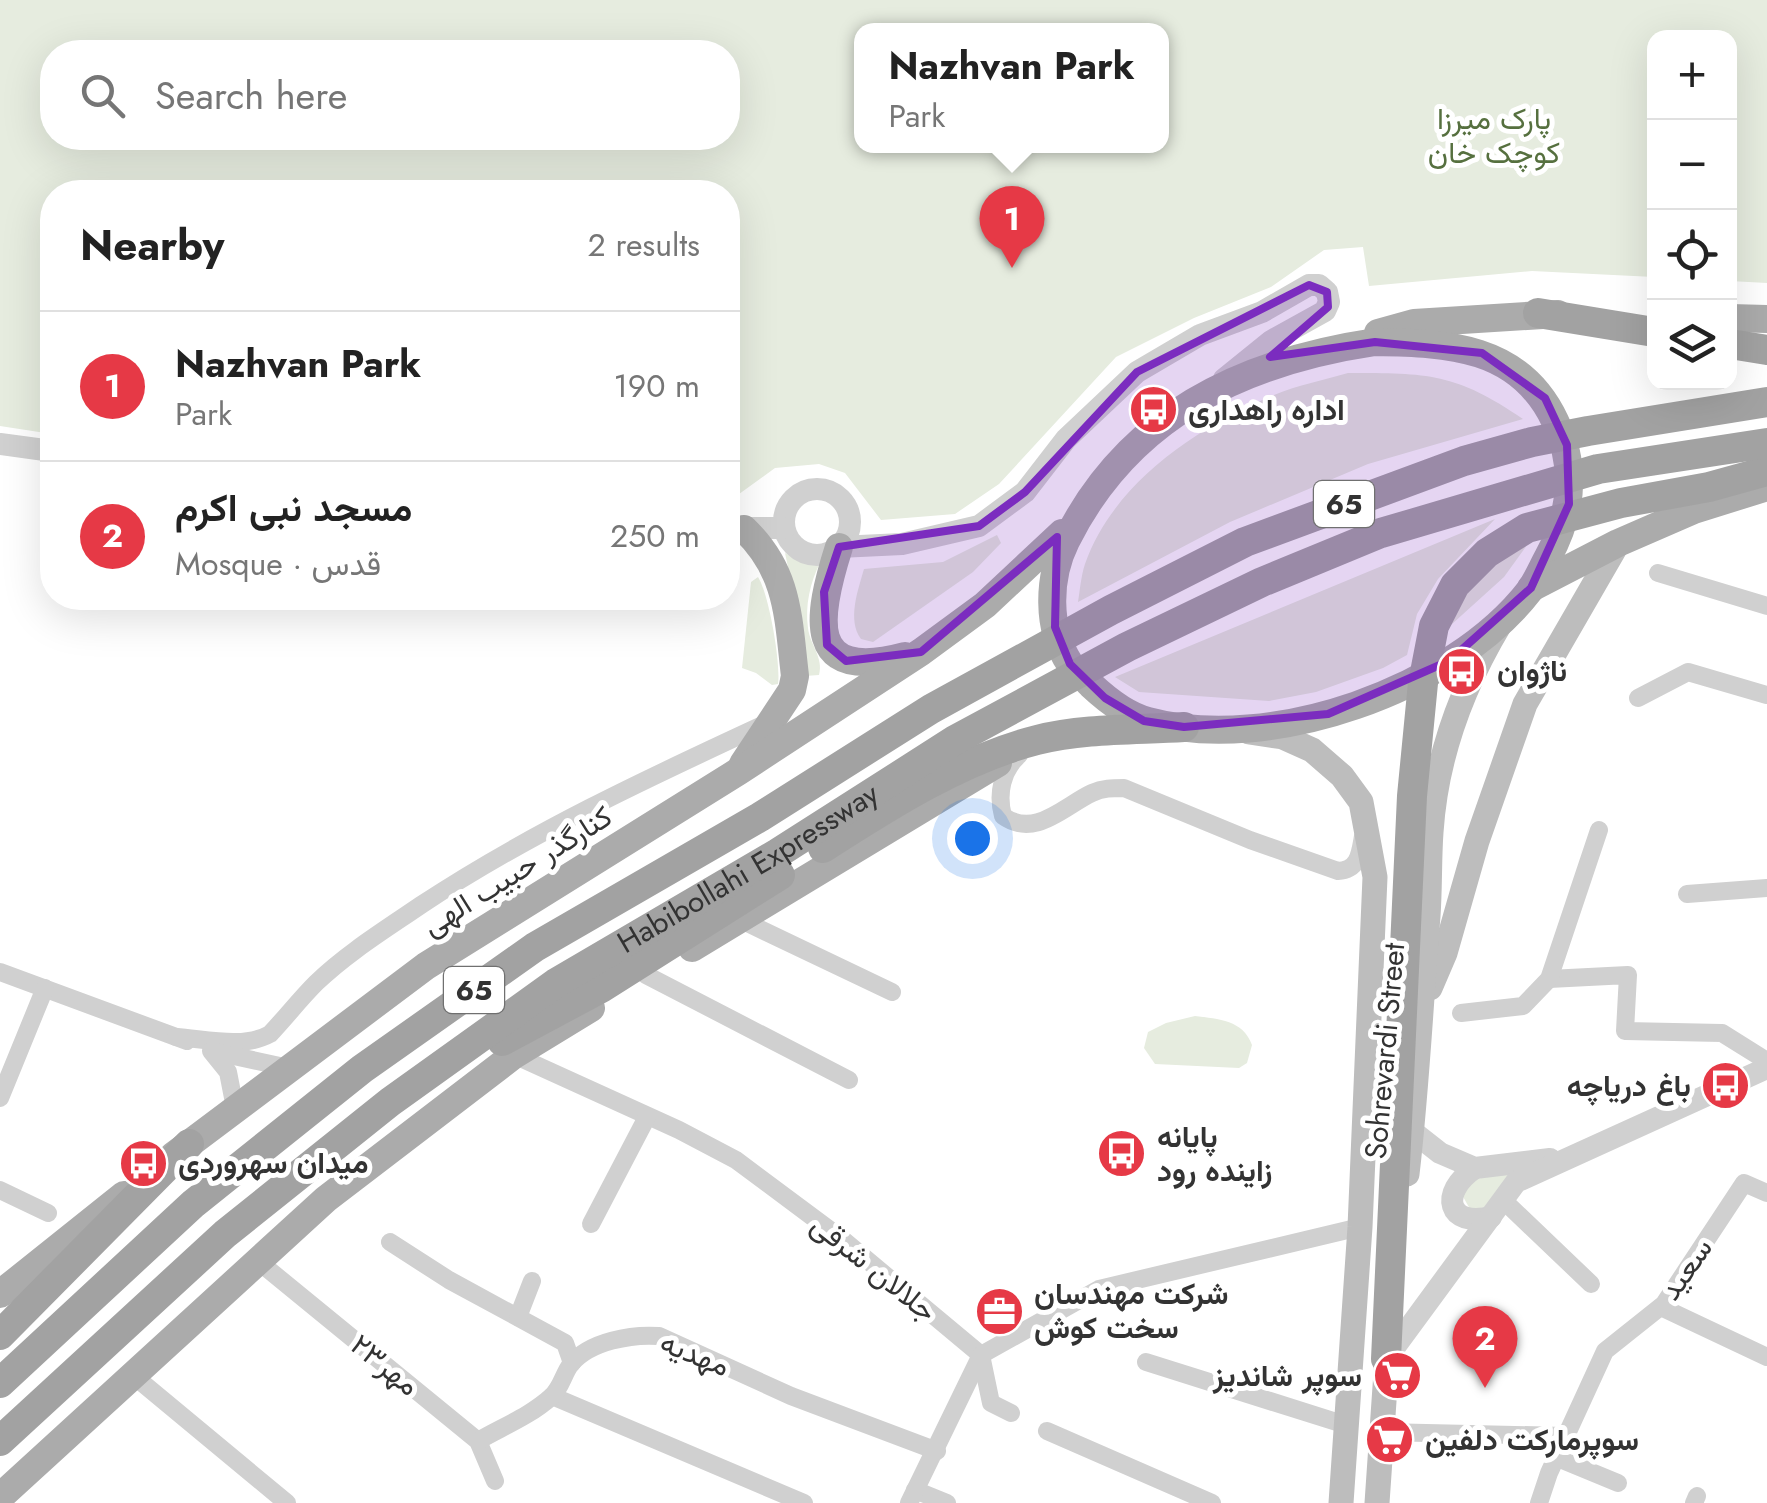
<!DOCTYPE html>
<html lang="en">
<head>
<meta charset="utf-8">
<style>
  body { margin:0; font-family:Jost,Vazirmatn,sans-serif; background:#f6f6f6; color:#222 }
  .controls { position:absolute; right:30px; top:30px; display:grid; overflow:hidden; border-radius:20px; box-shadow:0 10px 40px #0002 }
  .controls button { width:90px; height:90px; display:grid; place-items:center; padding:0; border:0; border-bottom:2px solid #e0e0e0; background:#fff; color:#222; font:50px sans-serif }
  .you { position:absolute; left:972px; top:838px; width:35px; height:35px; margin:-25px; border:8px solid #fff; border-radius:50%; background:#1a73e8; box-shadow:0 0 0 15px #1a73e833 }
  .badge { display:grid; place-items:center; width:65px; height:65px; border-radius:50%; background:#e63946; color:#fff; font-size:32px; font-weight:700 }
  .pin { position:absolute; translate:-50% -82px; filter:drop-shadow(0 2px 5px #0008) }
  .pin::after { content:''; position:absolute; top:52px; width:35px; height:30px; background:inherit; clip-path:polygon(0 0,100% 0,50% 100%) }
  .popup { position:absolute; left:854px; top:23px; width:315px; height:130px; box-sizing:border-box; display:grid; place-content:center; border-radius:20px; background:#fff; filter:drop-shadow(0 2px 8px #0005); font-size:32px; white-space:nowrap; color:#767676 }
  .popup b { font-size:38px; color:#222 }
  .popup::after { content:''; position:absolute; left:50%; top:100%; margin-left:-20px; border:20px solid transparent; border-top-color:#fff }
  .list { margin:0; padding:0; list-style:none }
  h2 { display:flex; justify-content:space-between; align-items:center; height:130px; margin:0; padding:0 40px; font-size:42px }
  h2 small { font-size:32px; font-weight:400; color:#767676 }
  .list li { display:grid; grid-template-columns:65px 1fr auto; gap:30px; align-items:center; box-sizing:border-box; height:150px; padding:0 40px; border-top:2px solid #e0e0e0 }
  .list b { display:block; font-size:38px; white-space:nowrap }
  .list p { margin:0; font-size:32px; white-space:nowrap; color:#767676 }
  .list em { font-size:32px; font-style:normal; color:#767676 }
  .icon { flex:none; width:55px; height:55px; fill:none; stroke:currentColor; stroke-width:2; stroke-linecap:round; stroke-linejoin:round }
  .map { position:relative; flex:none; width:1767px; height:1503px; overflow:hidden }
  .search { position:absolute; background:#fff; box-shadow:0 10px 40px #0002; left:40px; top:40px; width:700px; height:110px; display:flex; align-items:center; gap:25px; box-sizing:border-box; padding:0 35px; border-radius:40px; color:#767676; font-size:38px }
  .panel { position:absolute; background:#fff; box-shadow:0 10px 40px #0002; left:40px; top:180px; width:700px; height:430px; border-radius:40px }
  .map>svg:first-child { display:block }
  .green { fill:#e6ecdf; fill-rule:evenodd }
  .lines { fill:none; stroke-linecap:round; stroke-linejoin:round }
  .minor { stroke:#d0d0d0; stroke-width:18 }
  .tertiary { stroke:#d0d0d0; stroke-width:22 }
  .secondary { stroke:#bdbdbd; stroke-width:25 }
  .primary { stroke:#ababab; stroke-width:28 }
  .trunk { stroke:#a2a2a2; stroke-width:30 }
  .marked { fill:#7b2cbf; fill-opacity:0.2; stroke:#7b2cbf; stroke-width:8; stroke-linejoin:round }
  .labels { text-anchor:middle; stroke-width:10; stroke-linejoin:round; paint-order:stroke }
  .shield { fill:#fff; stroke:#707070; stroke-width:2.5 }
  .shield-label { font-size:28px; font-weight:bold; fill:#333 }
  .park-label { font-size:30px; fill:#56703f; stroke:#fff }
  .poi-label { font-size:30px; font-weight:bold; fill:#333; stroke:#fff; text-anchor:start }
  .street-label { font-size:30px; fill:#333; stroke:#fff }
</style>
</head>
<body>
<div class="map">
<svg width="1767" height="1503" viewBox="0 0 1767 1503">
  <rect width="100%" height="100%" fill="#fff"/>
  <g class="green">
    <path d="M0 0H1767V283L1730 281V38H1654V277L1532 271 1369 286 1363 247 1324 250 1271 287 1194 318 1116 357 999 484 955 514 881 520 845 473 819 464 775 468 728 502V192H52V434L0 426ZM862 31H1162V146H862ZM52 52H728V138H52Z"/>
    <path d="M1348 373C1428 373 1456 373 1523 419L1368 464 1230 522 1078 602C1080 590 1081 576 1085 564 1114 482 1198 427 1274 395 1298 385 1324 380 1348 373Z"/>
    <polygon points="1495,519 1438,579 1417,614 1407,655 1383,668 1316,692 1269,701 1139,692 1115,677"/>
    <polygon points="1535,534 1504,577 1441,634 1473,578"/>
    <path d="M997 535 1001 543 973 572 873 642 861 639C847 620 858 590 864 569L943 562Z"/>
    <path d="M785 553 807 564 820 563C810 583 805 605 808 628 810 645 824 658 819 675L805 676 796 604Z"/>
    <path d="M758 577C769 594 781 664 778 684L772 685 756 673 742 668 751 582Z"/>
    <path d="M1195 1016C1219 1019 1243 1020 1252 1045L1247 1063 1239 1068 1155 1064 1144 1048 1148 1032 1166 1023Z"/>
    <polygon points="1514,1171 1489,1207 1470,1209 1462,1195 1467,1181"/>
  </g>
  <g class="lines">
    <g class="minor">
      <polyline points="1658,573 1767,606"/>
      <polyline points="1638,698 1688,672 1767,695"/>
      <path d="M1019 755C1002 770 997 794 1003 816 1035 839 1064 806 1092 793 1103 788 1112 788 1124 788L1250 840 1338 871C1359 870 1360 853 1363 836"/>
      <polyline points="1687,894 1767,888"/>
      <polyline points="739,919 892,992"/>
      <polyline points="0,972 187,1041"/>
      <polyline points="646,975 849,1080"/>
      <polyline points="1549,979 1628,975 1625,1031 1722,1033 1767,1061"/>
      <polyline points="1461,1013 1523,1006 1549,979 1599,830"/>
      <path d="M176 1037C206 1039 243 1049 270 1034 286 1017 300 999 316 983 347 953 386 929 421 905 530 833 648 778 767 723"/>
      <polyline points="514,1055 679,1130 736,1160 842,1239 981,1355"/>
      <polyline points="0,1098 45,988"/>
      <polyline points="235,1108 228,1072 211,1051 289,1068"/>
      <polyline points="0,1190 48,1213"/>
      <polyline points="1503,1200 1591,1284"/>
      <polyline points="591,1224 647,1117"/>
      <polyline points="390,1242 449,1280 565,1343 572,1363"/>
      <polyline points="258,1261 478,1441 495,1481"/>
      <polyline points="1661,1307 1767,1357"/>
      <polyline points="518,1317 532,1281"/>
      <polyline points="981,1355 1099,1289 1360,1227"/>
      <polyline points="981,1355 991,1403 1011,1413"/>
      <polyline points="1146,1362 1346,1425"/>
      <polyline points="134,1376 287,1503"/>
      <polyline points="552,1396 804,1503"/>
      <polyline points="1047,1431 1212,1503"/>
      <polyline points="1382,1432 1565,1436"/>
      <path d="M478 1441C502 1427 530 1416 551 1397 562 1387 563 1374 571 1364 590 1341 632 1334 659 1336L791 1396 937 1451"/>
      <polyline points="1555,1457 1618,1483"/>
      <polyline points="915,1490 947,1503"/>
      <polyline points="909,1503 981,1355"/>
      <polyline points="1539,1503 1549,1473 1605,1351 1664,1304 1744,1183 1767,1193"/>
      <polyline points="1694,1503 1697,1496"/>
    </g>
    <g class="tertiary">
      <polyline points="0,444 52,451"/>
      <circle cx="817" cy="522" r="33"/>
      <polyline points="728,528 784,528"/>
      <polyline points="839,547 902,544 979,526 1025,492 1066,439 1137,372 1200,335 1262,312 1309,285 1319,285 1327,292 1329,302 1325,311 1271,341 1224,379"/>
      <polyline points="1412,1131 1440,1153 1475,1168 1550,1159"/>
      <path d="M1475 1168C1438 1193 1448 1228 1491 1217"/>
      <polyline points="1386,1359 1516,1182 1767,1068"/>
    </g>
    <g class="secondary">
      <polyline points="1249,732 1283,737 1312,750 1342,776 1361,802 1375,877 1360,1227 1341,1503"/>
      <polyline points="1430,988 1445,953 1477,841 1525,704 1618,543"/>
      <path d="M1407 1174C1417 1089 1421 1002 1428 916 1430 888 1429 860 1431 832 1436 756 1461 689 1500 624"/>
      <polyline points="1377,1503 1388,1343"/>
    </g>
    <g class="primary">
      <polyline points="1730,318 1767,319"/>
      <polyline points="1378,333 1414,323 1558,314"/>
      <path d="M1375 342C1448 343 1520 346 1555 421 1577 467 1572 513 1548 557 1542 568 1537 580 1530 590 1453 690 1270 754 1148 721 1128 716 1106 699 1091 685 1085 678 1075 671 1070 664 1046 628 1048 577 1066 541 1128 416 1241 362 1375 342Z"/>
      <path d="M839 547C817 616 804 683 905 656"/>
      <polyline points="1531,588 1618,543 1694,510 1767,487"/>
      <path d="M743 764 792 690 795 676C788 617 789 572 744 529"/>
      <polyline points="692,948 998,763"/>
      <polyline points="173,1156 426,966 739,771 921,652 985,605 1062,533"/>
      <polyline points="0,1294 124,1195"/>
      <polyline points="0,1497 326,1199 514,1055 591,1008"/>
    </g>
    <g class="trunk">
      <polyline points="1538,313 1654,332"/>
      <polyline points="1730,344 1767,350"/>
      <path d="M823 848C888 806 962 759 1037 740 1084 728 1136 730 1184 727"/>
      <polyline points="502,1041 601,988 780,875"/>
      <polyline points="0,1335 189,1144"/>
      <polyline points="1386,1359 1412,796 1423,683 1434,626 1455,585 1487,553 1527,528 1621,503 1709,487 1767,471"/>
      <polyline points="0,1383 193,1204 362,1069 535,947 760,817 931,709 1111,610 1245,542 1464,461 1532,442 1588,431 1767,402"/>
      <path id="s1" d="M0 1441 225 1234 390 1102 556 983 778 853 955 740 1127 647 1262 582 1381 533 1598 469 1767 443"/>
    </g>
  </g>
  <path class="marked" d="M1309 285 1327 292 1328 307 1270 357 1375 342 1482 353 1545 398 1567 445 1569 504 1531 588 1449 661 1328 714 1184 727 1144 721 1105 698 1070 664 1055 627 1057 537 921 652 846 661 827 645 824 592 839 547 979 526 1025 492 1137 372Z"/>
  <defs>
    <symbol id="bus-disc" viewBox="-11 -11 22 22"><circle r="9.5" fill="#e63946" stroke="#fff"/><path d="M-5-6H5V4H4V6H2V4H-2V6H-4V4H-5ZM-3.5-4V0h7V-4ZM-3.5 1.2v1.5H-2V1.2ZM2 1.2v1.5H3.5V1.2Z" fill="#fff"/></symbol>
    <symbol id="office-disc" viewBox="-11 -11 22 22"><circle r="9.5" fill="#e63946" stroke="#fff"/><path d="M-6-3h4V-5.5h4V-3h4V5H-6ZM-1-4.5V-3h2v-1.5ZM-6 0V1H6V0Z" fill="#fff"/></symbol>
    <symbol id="supermarket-disc" viewBox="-11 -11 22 22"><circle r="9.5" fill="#e63946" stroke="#fff"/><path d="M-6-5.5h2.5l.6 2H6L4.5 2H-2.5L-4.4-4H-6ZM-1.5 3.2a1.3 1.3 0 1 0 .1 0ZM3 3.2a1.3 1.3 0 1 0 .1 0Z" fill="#fff"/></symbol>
  </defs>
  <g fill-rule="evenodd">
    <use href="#bus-disc" x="1126" y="382" width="55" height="55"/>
    <use href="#bus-disc" x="1434" y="644" width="55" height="55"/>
    <use href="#bus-disc" x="1698" y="1058" width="55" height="55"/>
    <use href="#bus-disc" x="1094" y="1126" width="55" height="55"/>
    <use href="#bus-disc" x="116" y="1136" width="55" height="55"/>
    <use href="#office-disc" x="972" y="1284" width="55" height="55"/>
    <use href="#supermarket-disc" x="1370" y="1348" width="55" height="55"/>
    <use href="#supermarket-disc" x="1362" y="1412" width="55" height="55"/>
  </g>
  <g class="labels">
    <g class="shield">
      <rect x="1314" y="481" width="60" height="46" rx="8"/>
      <rect x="444" y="967" width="60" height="46" rx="8"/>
    </g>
    <g class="shield-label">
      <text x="1344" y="514">65</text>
      <text x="474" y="1000">65</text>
    </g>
    <g class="park-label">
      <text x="1494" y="129">پارک میرزا<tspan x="1494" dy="34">کوچک خان</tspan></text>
    </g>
    <g class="poi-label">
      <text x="1188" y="420">اداره راهداری</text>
      <text x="1497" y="681">ناژوان</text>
      <text x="1691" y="1096" text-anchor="end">باغ دریاچه</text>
      <text x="1157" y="1147">پایانه<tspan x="1157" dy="34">زاینده رود</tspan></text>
      <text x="178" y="1173">میدان سهروردی</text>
      <text x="1034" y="1304">شرکت مهندسان<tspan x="1034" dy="34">سخت کوش</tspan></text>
      <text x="1362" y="1386" text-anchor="end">سوپر شاندیز</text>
      <text x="1425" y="1450">سوپرمارکت دلفین</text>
    </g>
    <g class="street-label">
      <text dy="10" stroke="none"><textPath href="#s1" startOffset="945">Habibollahi Expressway</textPath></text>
      <text transform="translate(517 871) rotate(-32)" y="10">کنارگذر حبیب الهی</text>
      <text transform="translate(1385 1051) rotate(-85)" y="10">Sohrevardi Street</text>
      <text transform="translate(874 1268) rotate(39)" y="10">جلالان شرقی</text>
      <text transform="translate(1686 1269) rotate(-55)" y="10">سعید</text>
      <text transform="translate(695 1354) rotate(22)" y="10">مهدیه</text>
      <text transform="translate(385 1365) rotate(39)" y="10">مهر۲۳</text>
    </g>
  </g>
</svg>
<div class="controls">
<button>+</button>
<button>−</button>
<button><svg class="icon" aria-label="locate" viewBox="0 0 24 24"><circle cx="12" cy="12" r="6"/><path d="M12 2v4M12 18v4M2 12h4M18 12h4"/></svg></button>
<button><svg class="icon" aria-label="layers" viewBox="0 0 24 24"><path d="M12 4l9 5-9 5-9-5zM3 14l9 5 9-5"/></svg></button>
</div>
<div class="you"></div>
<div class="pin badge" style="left:1012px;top:268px">1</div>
<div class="popup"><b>Nazhvan Park</b>Park</div>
<div class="pin badge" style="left:1485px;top:1388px">2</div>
<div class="search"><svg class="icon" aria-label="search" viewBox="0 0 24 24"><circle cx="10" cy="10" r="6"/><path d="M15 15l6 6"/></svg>Search here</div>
<section class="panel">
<h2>Nearby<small>2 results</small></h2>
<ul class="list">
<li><span class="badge">1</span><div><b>Nazhvan Park</b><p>Park</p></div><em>190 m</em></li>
<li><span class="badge">2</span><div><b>مسجد نبی اکرم</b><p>Mosque · قدس</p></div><em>250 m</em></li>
</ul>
</section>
</div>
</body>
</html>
